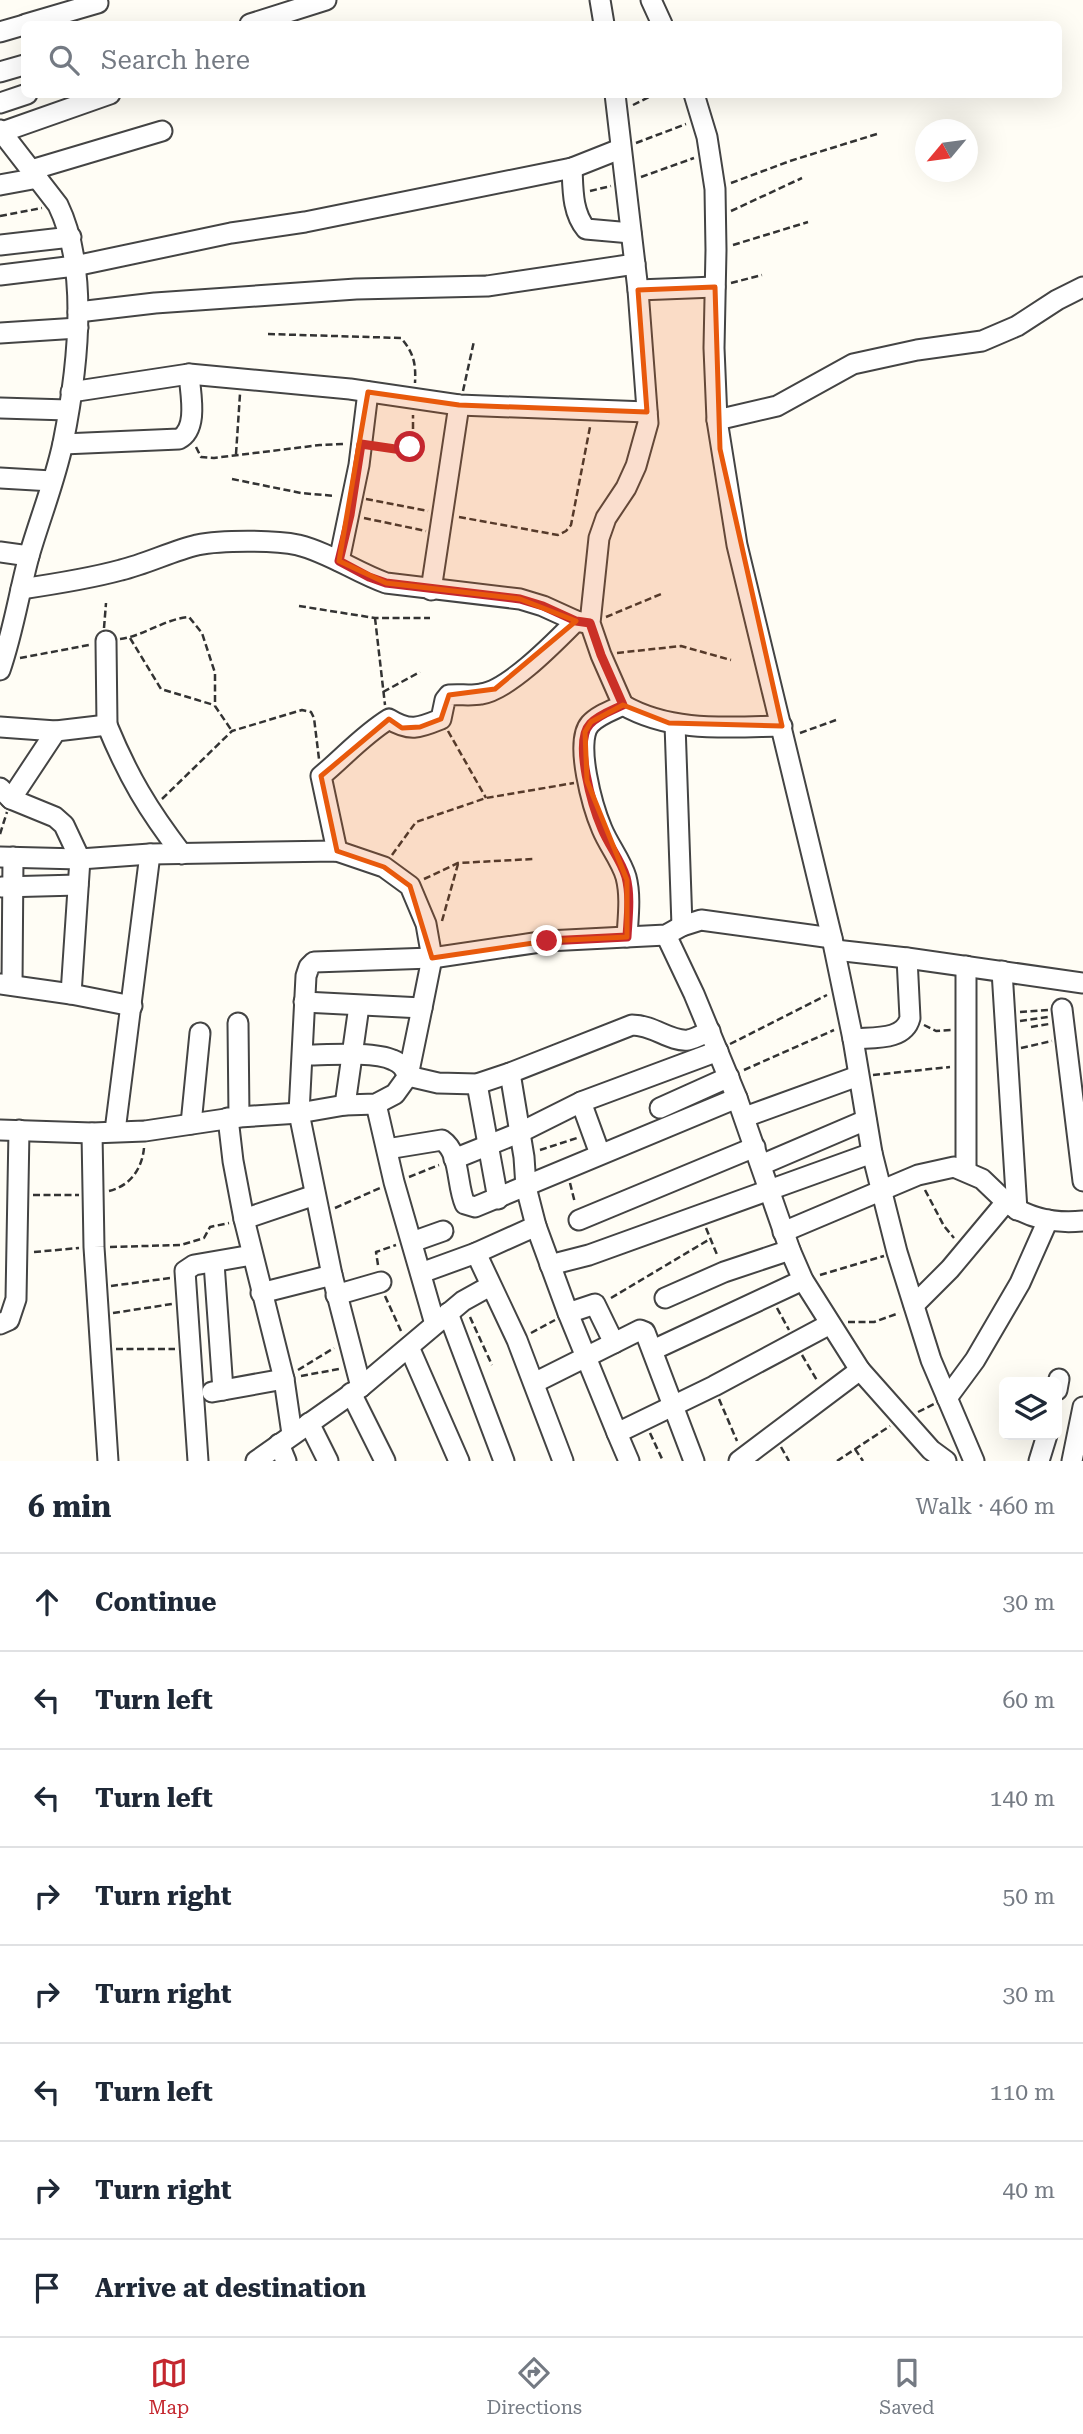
<!DOCTYPE html>
<html lang="en">
<head>
<meta charset="utf-8">
<style>
  body { margin:0; font-family:"Roboto Serif",serif; background:#f6f6f7; color:#1f2937 }
  .controls { position:absolute; right:21px; bottom:21px; display:grid; overflow:hidden; border-radius:10px; box-shadow:0 7px 28px #0002 }
  .controls button { width:63px; height:63px; display:grid; place-items:center; padding:0; border:0; border-bottom:2px solid #e0e1e3; background:#fff; color:#1f2937; font:35px sans-serif }
  .compass { position:absolute; left:915px; top:119px; width:63px; height:63px; border-radius:50%; background:#fff; box-shadow:0 7px 28px #0002; rotate:241deg }
  .stop { position:absolute; width:21px; height:21px; margin:-16px; border:5px solid #c4262e; border-radius:50%; background:#fff }
  .stop.end { background:#c4262e; border-color:#fff; box-shadow:0 2px 7px #0008 }
  .list { margin:0; padding:0; list-style:none }
  h2 { display:flex; justify-content:space-between; align-items:center; height:91px; margin:0; padding:0 28px; font-size:30px }
  h2 small { font-size:23px; font-weight:400; color:#747a83 }
  .list li { display:grid; grid-template-columns:46px 1fr auto; gap:21px; align-items:center; box-sizing:border-box; height:98px; padding:0 28px; border-top:2px solid #e0e1e3 }
  .list b { display:block; font-size:26px; white-space:nowrap }
  .list em { font-size:23px; font-style:normal; color:#747a83 }
  .icon { flex:none; width:38px; height:38px; fill:none; stroke:currentColor; stroke-width:2; stroke-linecap:round; stroke-linejoin:round }
  .map { position:relative; flex:none; width:1083px; height:1461px; overflow:hidden }
  .search { position:absolute; background:#fff; box-shadow:0 7px 28px #0002; left:21px; right:21px; top:21px; height:77px; display:flex; align-items:center; gap:18px; box-sizing:border-box; padding:0 24px; border-radius:10px; color:#747a83; font-size:26px }
  .sheet { height:875px; background:#fff }
  nav { display:flex; justify-content:space-around; align-items:center; box-sizing:border-box; height:98px; border-top:2px solid #e0e1e3; background:#fff; font-size:19px; color:#747a83 }
  nav a { display:grid; justify-items:center; gap:4px }
  nav .on { color:#c4262e }
  .map>svg:first-child { display:block }
  .lines { fill:none; stroke-linecap:round; stroke-linejoin:round }
  .minor-casing { stroke:#444; stroke-width:23 }
  .path { stroke:#333; stroke-width:2.5; stroke-dasharray:7 3.5; stroke-linecap:butt }
  .minor { stroke:#fff; stroke-width:19 }
  .route { stroke:#c4262e; stroke-width:9 }
  .marked { fill:#e8590c; fill-opacity:0.2; stroke:#e8590c; stroke-width:5; stroke-linejoin:round }
</style>
</head>
<body>
<div class="map">
<svg width="1083" height="1461" viewBox="0 0 1083 1461">
  <rect width="100%" height="100%" fill="#fffdf5"/>
  <g class="lines">
    <defs>
      <g id="minor">
        <polyline points="600,0 604,24"/>
        <polyline points="651,0 662,24"/>
        <polyline points="26,24 98,3"/>
        <polyline points="250,24 326,0"/>
        <polyline points="0,32 24,25"/>
        <polyline points="0,72 24,65"/>
        <path d="M615 94 638 290 648 423 636 466 626 488 606 518 599 538 590 623 601 655 623 705C613 710 598 715 590 724 574 742 593 808 602 829 609 846 621 860 626 877 631 896 628 918 627 937"/>
        <polyline points="694,94 707,137 715,189 716,250 714,348 717,420 737,545 832,938 853,1039 872,1153 897,1252 931,1360 974,1461"/>
        <polyline points="0,103 27,94"/>
        <path d="M0 130 58 205C90 271 77 373 63 443 55 481 40 518 29 556 19 593 13 633 0 670"/>
        <polyline points="2,132 110,94"/>
        <path d="M572 168C573 189 572 212 586 229L631 233"/>
        <polyline points="31,170 162,131"/>
        <polyline points="0,185 38,178"/>
        <polyline points="0,245 71,237"/>
        <polyline points="0,275 75,266 231,233 305,222 572,168 620,149"/>
        <polyline points="638,290 715,287"/>
        <polyline points="78,312 155,303 356,289 487,286 635,264"/>
        <polyline points="0,333 78,328"/>
        <polyline points="71,392 189,374 350,389 459,405 647,412"/>
        <polyline points="0,408 68,410"/>
        <polyline points="717,420 777,406 853,364 917,350 982,341 1017,326 1057,300 1083,287"/>
        <path d="M63 444 179 439C199 429 190 392 189 374"/>
        <polyline points="0,478 52,481"/>
        <polyline points="0,552 29,556"/>
        <polyline points="339,561 359,465 368,392"/>
        <path d="M21 589C55 584 88 579 121 570 146 564 172 551 197 545 221 540 274 540 298 545 330 553 355 572 386 583L520 599 543 606 576 621"/>
        <polyline points="431,590 459,405"/>
        <path d="M623 705C672 733 728 727 782 726"/>
        <polyline points="675,724 682,926"/>
        <path d="M107 725C128 776 148 810 182 854"/>
        <polyline points="0,727 56,731"/>
        <polyline points="0,788 11,799 55,817 64,825 80,859 71,994"/>
        <polyline points="11,799 56,731 107,725 106,641"/>
        <path d="M337 851 321 776C344 757 363 735 389 719 410 732 419 728 441 719L445 700 449 695C460 694 471 696 481 694 509 690 556 641 576 621L586 623"/>
        <polyline points="0,857 80,859 150,854 337,851 384,867 410,886 426,924 432,958 422,1008 304,1002"/>
        <polyline points="2,887 78,885"/>
        <polyline points="666,935 694,994 737,1098 790,1250 803,1280 860,1370 931,1450 946,1461"/>
        <polyline points="835,950 907,958 1083,983"/>
        <polyline points="1002,971 1017,1210"/>
        <polyline points="0,984 71,994 132,1006"/>
        <polyline points="12,985 13,857"/>
        <polyline points="1062,1009 1083,1181"/>
        <polyline points="238,1023 239,1117"/>
        <path d="M853 1039C873 1037 904 1041 910 1018L907 958"/>
        <path d="M303 1055C325 1055 374 1051 393 1060 401 1063 404 1068 408 1076L438 1083 477 1084 510 1073 632 1025C654 1025 670 1042 688 1040 695 1039 703 1034 710 1031"/>
        <polyline points="510,1073 524,1157 526,1187 536,1226 568,1313 617,1433"/>
        <polyline points="477,1084 498,1199"/>
        <polyline points="581,1102 600,1154"/>
        <polyline points="376,1104 394,1182 435,1324"/>
        <polyline points="345,1105 359,1006"/>
        <polyline points="660,1108 729,1077"/>
        <polyline points="745,1117 858,1076"/>
        <polyline points="228,1118 233,1161 244,1219 284,1379 292,1434"/>
        <polyline points="191,1124 200,1033"/>
        <polyline points="0,1130 92,1133 145,1131 239,1117 299,1113 345,1105 376,1104 395,1094 408,1076 422,1008"/>
        <polyline points="115,1131 150,854"/>
        <polyline points="92,1133 94,1247 108,1461"/>
        <path d="M387 1149 442 1140C461 1153 456 1184 465 1204L475 1207 737 1098"/>
        <polyline points="454,1159 521,1132 581,1102 718,1051"/>
        <polyline points="761,1165 866,1120"/>
        <polyline points="966,1171 966,966"/>
        <polyline points="244,1219 315,1195"/>
        <polyline points="579,1220 755,1147"/>
        <polyline points="783,1232 918,1175 954,1167 982,1179 1006,1202"/>
        <polyline points="412,1242 443,1231"/>
        <polyline points="476,1253 517,1340 563,1461"/>
        <polyline points="214,1263 223,1390"/>
        <polyline points="550,1265 589,1255 872,1153"/>
        <polyline points="421,1273 476,1253 536,1226"/>
        <polyline points="261,1293 332,1275"/>
        <polyline points="336,1295 381,1282"/>
        <polyline points="665,1298 724,1272 790,1250"/>
        <path d="M914 1305 950 1269 1006 1202C1029 1219 1054 1224 1083 1221"/>
        <polyline points="448,1313 504,1461"/>
        <polyline points="568,1313 595,1304 614,1343"/>
        <polyline points="0,1324 9,1320 16,1299 19,1130"/>
        <polyline points="409,1347 459,1461"/>
        <polyline points="653,1350 803,1280"/>
        <polyline points="534,1383 640,1330 645,1332 694,1461"/>
        <polyline points="361,1387 332,1275 299,1113 306,976 309,967 314,962 432,958 547,941 666,935 682,926 701,920 832,938"/>
        <polyline points="1057,1390 1059,1379"/>
        <polyline points="212,1392 284,1379"/>
        <polyline points="351,1393 385,1461"/>
        <polyline points="947,1398 975,1360 1020,1283 1048,1220"/>
        <polyline points="309,1423 328,1461"/>
        <polyline points="279,1444 286,1461"/>
        <polyline points="198,1461 185,1271 194,1265 252,1255"/>
        <polyline points="256,1461 361,1387 463,1301 490,1286"/>
        <polyline points="629,1461 617,1433 714,1386 830,1324"/>
        <polyline points="739,1461 860,1370"/>
        <polyline points="1039,1461 1047,1435"/>
        <polyline points="1072,1461 1083,1407"/>
      </g>
    </defs>
    <use href="#minor" class="minor-casing"/>
    <g class="path">
      <polyline points="633,105 655,94"/>
      <polyline points="636,143 686,124"/>
      <polyline points="641,177 694,158"/>
      <polyline points="731,183 790,161 880,133"/>
      <polyline points="590,191 611,186"/>
      <polyline points="731,211 802,178"/>
      <polyline points="0,216 42,208"/>
      <polyline points="733,245 808,222"/>
      <polyline points="731,283 762,275"/>
      <path d="M268 334 401 338C414 353 416 364 415 383"/>
      <polyline points="463,391 474,341"/>
      <polyline points="377,446 402,450 410,447 413,440 413,415"/>
      <polyline points="196,447 201,457 214,458 320,445 345,444"/>
      <polyline points="236,454 240,394"/>
      <polyline points="232,479 301,493 335,496"/>
      <polyline points="366,499 428,511"/>
      <polyline points="459,517 558,535 566,531 571,525 590,427"/>
      <polyline points="364,518 426,531"/>
      <polyline points="299,606 375,618 430,618"/>
      <polyline points="606,617 661,594"/>
      <polyline points="375,618 385,705"/>
      <polyline points="104,628 106,603"/>
      <polyline points="130,638 161,689 214,705"/>
      <path d="M120 639C144 636 164 619 189 617L202 633 215 673V706L232 731"/>
      <polyline points="617,653 681,646 731,660"/>
      <polyline points="20,658 89,645"/>
      <polyline points="383,692 420,672"/>
      <polyline points="448,731 486,798"/>
      <polyline points="800,733 836,720"/>
      <polyline points="162,799 232,731 302,710 311,712 314,718 319,759"/>
      <polyline points="0,834 7,812"/>
      <polyline points="392,855 416,822 486,798 574,783"/>
      <polyline points="424,879 458,863 533,859"/>
      <polyline points="442,921 458,864"/>
      <polyline points="1020,1012 1048,1010"/>
      <polyline points="1020,1021 1048,1017"/>
      <polyline points="924,1025 936,1031 951,1030"/>
      <polyline points="1031,1027 1049,1024"/>
      <polyline points="730,1044 827,995"/>
      <polyline points="1021,1048 1052,1041"/>
      <polyline points="744,1070 834,1030"/>
      <polyline points="873,1075 950,1067"/>
      <polyline points="540,1150 577,1138"/>
      <polyline points="409,1177 439,1165"/>
      <polyline points="570,1183 575,1203"/>
      <polyline points="925,1190 944,1226 954,1238"/>
      <path d="M109 1191C130 1186 142 1169 144 1148"/>
      <polyline points="33,1195 79,1195"/>
      <polyline points="335,1208 380,1188"/>
      <polyline points="706,1228 718,1257"/>
      <polyline points="110,1247 181,1245 204,1238 210,1227 229,1223"/>
      <polyline points="34,1252 79,1248"/>
      <polyline points="378,1265 376,1252 396,1245"/>
      <polyline points="820,1275 884,1256"/>
      <polyline points="111,1286 170,1278"/>
      <polyline points="385,1296 401,1331"/>
      <polyline points="611,1298 710,1239"/>
      <polyline points="777,1308 789,1330"/>
      <polyline points="113,1313 172,1304"/>
      <polyline points="470,1317 492,1365"/>
      <polyline points="848,1322 874,1322 899,1313"/>
      <polyline points="531,1333 555,1320"/>
      <polyline points="116,1349 175,1349"/>
      <polyline points="802,1355 818,1382"/>
      <polyline points="298,1370 334,1348"/>
      <polyline points="301,1376 339,1369"/>
      <polyline points="719,1399 737,1441"/>
      <polyline points="918,1412 934,1404"/>
      <polyline points="650,1433 663,1461"/>
      <polyline points="781,1447 789,1461"/>
      <polyline points="855,1449 863,1461"/>
      <polyline points="837,1461 890,1426"/>
    </g>
    <use href="#minor" class="minor"/>
  </g>
  <g class="lines">
    <path class="route" d="M410 447 402 450 361 444 350 515 339 561 369 577 386 583 520 599 543 606 576 621 590 623 601 655 623 705C613 710 598 715 590 724 573 742 593 808 602 829 609 846 621 860 626 877 631 896 628 918 627 937L547 941"/>
  </g>
  <path class="marked" d="M715 287 720 449 782 726 669 723 623 705 591 722 585 732 587 781 627 880V937L547 941 432 958 410 886 384 867 337 851 321 776 389 719 402 728 420 727 441 719 449 695 495 689 576 621 520 599 386 583 339 561 368 392 459 405 647 412 638 290Z"/>
</svg>
<div class="controls">
<button><svg class="icon" aria-label="layers" viewBox="0 0 24 24"><path d="M12 4l9 5-9 5-9-5zM3 14l9 5 9-5"/></svg></button>
</div>
<svg class="compass" viewBox="-18 -18 36 36"><path d="M0-13l5 13h-10z" fill="#e53935"/><path d="M0 13l5-13h-10z" fill="#747a83"/></svg>
<div class="stop" style="left:410px;top:447px"></div>
<div class="stop end" style="left:547px;top:941px"></div>
<div class="search"><svg class="icon" aria-label="search" viewBox="0 0 24 24"><circle cx="10" cy="10" r="6"/><path d="M15 15l6 6"/></svg>Search here</div>
</div>
<section class="sheet">
<h2>6 min<small>Walk · 460 m</small></h2>
<ul class="list">
<li><svg class="icon" aria-label="ahead" viewBox="0 0 24 24"><path d="M12 20V5M6 11l6-6 6 6"/></svg><div><b>Continue</b></div><em>30 m</em></li>
<li><svg class="icon" aria-label="left" viewBox="0 0 24 24"><path d="M17 20v-9H6M10 6l-5 5 5 5"/></svg><div><b>Turn left</b></div><em>60 m</em></li>
<li><svg class="icon" aria-label="left" viewBox="0 0 24 24"><path d="M17 20v-9H6M10 6l-5 5 5 5"/></svg><div><b>Turn left</b></div><em>140 m</em></li>
<li><svg class="icon" aria-label="right" viewBox="0 0 24 24"><path d="M7 20v-9h11M14 6l5 5-5 5"/></svg><div><b>Turn right</b></div><em>50 m</em></li>
<li><svg class="icon" aria-label="right" viewBox="0 0 24 24"><path d="M7 20v-9h11M14 6l5 5-5 5"/></svg><div><b>Turn right</b></div><em>30 m</em></li>
<li><svg class="icon" aria-label="left" viewBox="0 0 24 24"><path d="M17 20v-9H6M10 6l-5 5 5 5"/></svg><div><b>Turn left</b></div><em>110 m</em></li>
<li><svg class="icon" aria-label="right" viewBox="0 0 24 24"><path d="M7 20v-9h11M14 6l5 5-5 5"/></svg><div><b>Turn right</b></div><em>40 m</em></li>
<li><svg class="icon" aria-label="arrive" viewBox="0 0 24 24"><path d="M6 21V4h12l-3 4 3 4H6"/></svg><div><b>Arrive at destination</b></div></li>
</ul>
</section>
<nav>
<a class="on"><svg class="icon" aria-label="map" viewBox="0 0 24 24"><path d="M3 6l6-2 6 2 6-2v14l-6 2-6-2-6 2zM9 4v14M15 6v14"/></svg>Map</a>
<a><svg class="icon" aria-label="directions" viewBox="0 0 24 24"><path d="M12 3l9 9-9 9-9-9zM9 14v-3h6M13 9l2 2-2 2"/></svg>Directions</a>
<a><svg class="icon" aria-label="saved" viewBox="0 0 24 24"><path d="M7 4h10v16l-5-4-5 4z"/></svg>Saved</a>
</nav>
</body>
</html>
